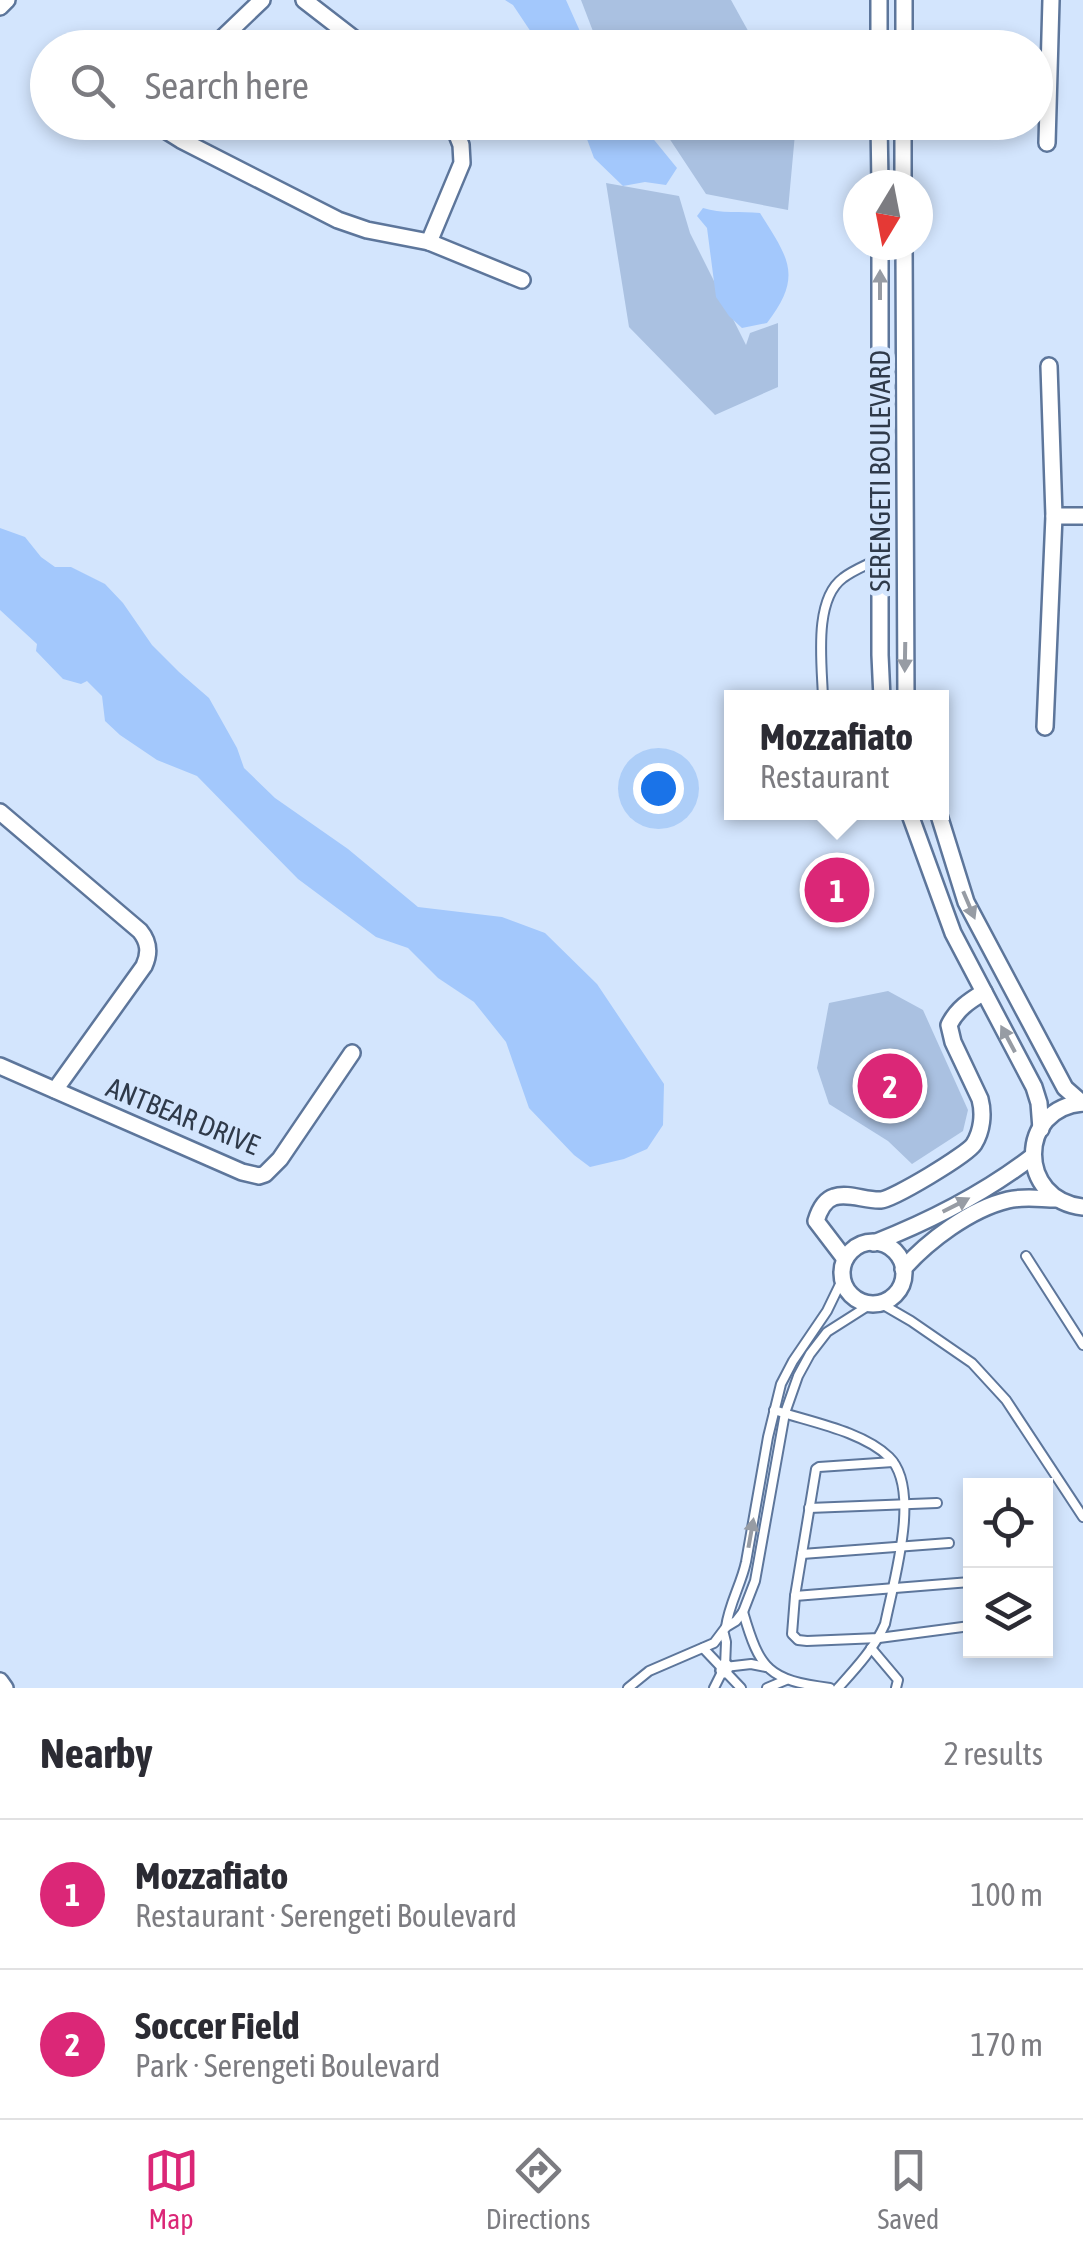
<!DOCTYPE html>
<html lang="en">
<head>
<meta charset="utf-8">
<style>
  body { margin:0; font-family:"Asap Condensed",sans-serif; background:#f2f2f3; color:#2b2b33 }
  .controls { position:absolute; right:30px; bottom:30px; display:grid; overflow:hidden; border-radius:0px; box-shadow:0 5px 15px #0003 }
  .controls button { width:90px; height:90px; display:grid; place-items:center; padding:0; border:0; border-bottom:2px solid #e1e1e2; background:#fff; color:#2b2b33; font:50px sans-serif }
  .compass { position:absolute; left:843px; top:170px; width:90px; height:90px; border-radius:50%; background:#fff; box-shadow:0 5px 15px #0003; rotate:190deg }
  .you { position:absolute; left:658px; top:788px; width:35px; height:35px; margin:-25px; border:8px solid #fff; border-radius:50%; background:#1a73e8; box-shadow:0 0 0 15px #1a73e833 }
  .badge { display:grid; place-items:center; width:65px; height:65px; border-radius:50%; background:#db2777; color:#fff; font-size:32px; font-weight:700 }
  .pin { position:absolute; translate:-50% -50%; border:5px solid #fff; box-shadow:0 2px 10px #0006 }
  .popup { position:absolute; left:724px; top:690px; width:225px; height:130px; box-sizing:border-box; display:grid; place-content:center; border-radius:0px; background:#fff; filter:drop-shadow(0 2px 8px #0005); font-size:32px; white-space:nowrap; color:#7c7c81 }
  .popup b { font-size:38px; color:#2b2b33 }
  .popup::after { content:''; position:absolute; left:50%; top:100%; margin-left:-20px; border:20px solid transparent; border-top-color:#fff }
  .list { margin:0; padding:0; list-style:none }
  h2 { display:flex; justify-content:space-between; align-items:center; height:130px; margin:0; padding:0 40px; font-size:42px }
  h2 small { font-size:32px; font-weight:400; color:#7c7c81 }
  .list li { display:grid; grid-template-columns:65px 1fr auto; gap:30px; align-items:center; box-sizing:border-box; height:150px; padding:0 40px; border-top:2px solid #e1e1e2 }
  .list b { display:block; font-size:38px; white-space:nowrap }
  .list p { margin:0; font-size:32px; white-space:nowrap; color:#7c7c81 }
  .list em { font-size:32px; font-style:normal; color:#7c7c81 }
  .icon { flex:none; width:55px; height:55px; fill:none; stroke:currentColor; stroke-width:2; stroke-linecap:round; stroke-linejoin:round }
  .map { position:relative; flex:none; width:1083px; height:1688px; overflow:hidden }
  .search { position:absolute; background:#fff; box-shadow:0 5px 15px #0003; left:30px; right:30px; top:30px; height:110px; display:flex; align-items:center; gap:25px; box-sizing:border-box; padding:0 35px; border-radius:55px; color:#7c7c81; font-size:38px }
  .sheet { height:430px; background:#fff }
  nav { display:flex; justify-content:space-around; align-items:center; box-sizing:border-box; height:140px; border-top:2px solid #e1e1e2; background:#fff; font-size:28px; color:#7c7c81 }
  nav a { display:grid; justify-items:center; gap:5px }
  nav .on { color:#db2777 }
  .map>svg:first-child { display:block }
  .green { fill:#aac1e1 }
  .water { fill:#a3c8fc }
  .lines { fill:none; stroke-linecap:round; stroke-linejoin:round }
  .lane-casing { stroke:#5d769b; stroke-width:12 }
  .street-casing { stroke:#5d769b; stroke-width:20 }
  .lane { stroke:#fff; stroke-width:8 }
  .street { stroke:#fff; stroke-width:15 }
  .oneway { fill:#979ca4 }
  .labels { text-anchor:middle; stroke-width:10; stroke-linejoin:round; paint-order:stroke }
  .street-label { font-size:28px; fill:#2f3a4a; stroke:#d3e5fd }
</style>
</head>
<body>
<div class="map">
<svg width="1083" height="1688" viewBox="0 0 1083 1688">
  <rect width="100%" height="100%" fill="#d3e5fd"/>
  <g class="green">
    <polygon points="581,0 731,0 757,47 599,47"/>
    <polygon points="656,123 796,123 788,210 706,194 667,135"/>
    <polygon points="606,183 679,196 690,233 746,345 750,333 778,323 778,387 715,415 629,327"/>
    <polygon points="888,991 923,1010 968,1110 963,1131 912,1164 888,1141 829,1104 817,1068 829,1003"/>
  </g>
  <g class="water">
    <polygon points="505,0 566,0 587,47 541,47 513,5"/>
    <polygon points="581,123 636,123 646,130 677,168 666,185 645,182 623,186 594,158"/>
    <path d="M703 208C721 214 741 211 760 213 789 259 803 276 767 323L742 328 729 316 716 297 707 228 697 216Z"/>
    <polygon points="0,528 25,537 41,557 55,567 71,567 105,584 123,603 152,645 179,672 209,698 237,748 244,768 275,798 348,849 418,907 502,917 545,933 597,984 664,1084 663,1125 647,1149 624,1159 590,1167 574,1155 529,1108 506,1042 474,1002 438,978 408,948 376,937 298,879 197,776 157,760 120,735 105,721 102,696 87,681 81,684 63,679 36,651 37,644 0,610"/>
  </g>
  <g class="lines">
    <defs>
      <g id="lane">
        <path d="M823 698C822 664 813 600 843 578 853 570 867 565 878 559"/>
        <polyline points="1026,1256 1083,1345"/>
        <polyline points="880,1303 911,1321 972,1363 1006,1400 1083,1517"/>
        <path d="M774 1410C810 1422 862 1431 889 1457 922 1489 893 1583 885 1624 874 1649 856 1668 838 1688"/>
        <polyline points="893,1462 819,1467 816,1469 795,1596 792,1634 798,1640 807,1641 879,1638 970,1626"/>
        <polyline points="809,1508 937,1503"/>
        <polyline points="802,1554 949,1543"/>
        <polyline points="795,1596 970,1582"/>
        <path d="M743 1612C760 1670 768 1680 830 1688"/>
        <path d="M726 1627C729 1604 741 1585 746 1562L768 1437 781 1384 793 1361 827 1311 842 1280"/>
        <polyline points="724,1634 726,1642 725,1667 751,1664 766,1667"/>
        <polyline points="703,1648 741,1688"/>
        <polyline points="871,1648 898,1680 896,1688"/>
        <polyline points="628,1688 649,1671 714,1643 726,1627 736,1621 743,1612 755,1581 785,1413 798,1376 810,1354 827,1332 871,1304"/>
        <polyline points="714,1688 723,1670"/>
        <polyline points="767,1688 786,1680"/>
      </g>
      <g id="street">
        <polyline points="304,0 366,48"/>
        <polyline points="879,0 879,48"/>
        <polyline points="0,7 7,0"/>
        <polyline points="212,48 262,0"/>
        <polyline points="904,48 904,0"/>
        <polyline points="159,122 165,130 181,140 338,220 367,230 429,242 522,280"/>
        <polyline points="879,122 880,185"/>
        <polyline points="1047,143 1051,0"/>
        <polyline points="903,185 903,122"/>
        <polyline points="429,242 462,163 461,145 452,122"/>
        <polyline points="880,245 880,655 882,698"/>
        <polyline points="904,245 906,698"/>
        <polyline points="1054,516 1083,516"/>
        <polyline points="1045,727 1054,516 1049,366"/>
        <path d="M0 812 140 931C149 942 150 953 144 966L55 1090"/>
        <polyline points="909,812 953,933 1034,1087 1039,1103 1041,1129"/>
        <polyline points="938,812 966,902 1065,1088 1082,1103"/>
        <polyline points="0,1066 242,1172 259,1176 265,1174 280,1159 352,1053"/>
        <path d="M1083 1103C1017 1108 1017 1200 1083 1207"/>
        <circle cx="873" cy="1273" r="31"/>
        <path d="M874 1243C930 1221 985 1193 1033 1156"/>
        <path d="M845 1259 816 1221C819 1211 824 1200 834 1197 848 1192 866 1201 881 1200 893 1199 967 1155 974 1144 982 1131 984 1114 980 1099L953 1042 949 1025C957 1009 969 1001 984 992"/>
        <path d="M903 1269C928 1241 970 1209 1008 1200 1024 1196 1041 1199 1056 1199"/>
        <polyline points="724,1670 725,1667"/>
        <polyline points="0,1681 5,1688"/>
      </g>
    </defs>
    <use href="#lane" class="lane-casing"/>
    <use href="#street" class="street-casing"/>
    <use href="#lane" class="lane"/>
    <use href="#street" class="street"/>
  </g>
  <defs><path id="oneway-solid" d="M-6-.8H1V-3.2L6.5 0L1 3.2V.8H-6Z" transform="scale(2.5)"/></defs>
  <g class="oneway">
    <use href="#oneway-solid" transform="translate(880 285) rotate(-90)"/>
    <use href="#oneway-solid" transform="translate(905 657) rotate(91)"/>
    <use href="#oneway-solid" transform="translate(969 905) rotate(67)"/>
    <use href="#oneway-solid" transform="translate(1008 1039) rotate(-118)"/>
    <use href="#oneway-solid" transform="translate(956 1205) rotate(-27)"/>
    <use href="#oneway-solid" transform="translate(751 1533) rotate(-80)"/>
  </g>
  <g class="labels">
    <g class="street-label">
      <text transform="translate(880 471) rotate(-90)" y="10">SERENGETI BOULEVARD</text>
      <text transform="translate(183 1116) rotate(22)" y="10">ANTBEAR DRIVE</text>
    </g>
  </g>
</svg>
<div class="controls">
<button><svg class="icon" aria-label="locate" viewBox="0 0 24 24"><circle cx="12" cy="12" r="6"/><path d="M12 2v4M12 18v4M2 12h4M18 12h4"/></svg></button>
<button><svg class="icon" aria-label="layers" viewBox="0 0 24 24"><path d="M12 4l9 5-9 5-9-5zM3 14l9 5 9-5"/></svg></button>
</div>
<svg class="compass" viewBox="-18 -18 36 36"><path d="M0-13l5 13h-10z" fill="#e53935"/><path d="M0 13l5-13h-10z" fill="#7c7c81"/></svg>
<div class="you"></div>
<div class="pin badge" style="left:837px;top:890px">1</div>
<div class="popup"><b>Mozzafiato</b>Restaurant</div>
<div class="pin badge" style="left:890px;top:1086px">2</div>
<div class="search"><svg class="icon" aria-label="search" viewBox="0 0 24 24"><circle cx="10" cy="10" r="6"/><path d="M15 15l6 6"/></svg>Search here</div>
</div>
<section class="sheet">
<h2>Nearby<small>2 results</small></h2>
<ul class="list">
<li><span class="badge">1</span><div><b>Mozzafiato</b><p>Restaurant · Serengeti Boulevard</p></div><em>100 m</em></li>
<li><span class="badge">2</span><div><b>Soccer Field</b><p>Park · Serengeti Boulevard</p></div><em>170 m</em></li>
</ul>
</section>
<nav>
<a class="on"><svg class="icon" aria-label="map" viewBox="0 0 24 24"><path d="M3 6l6-2 6 2 6-2v14l-6 2-6-2-6 2zM9 4v14M15 6v14"/></svg>Map</a>
<a><svg class="icon" aria-label="directions" viewBox="0 0 24 24"><path d="M12 3l9 9-9 9-9-9zM9 14v-3h6M13 9l2 2-2 2"/></svg>Directions</a>
<a><svg class="icon" aria-label="saved" viewBox="0 0 24 24"><path d="M7 4h10v16l-5-4-5 4z"/></svg>Saved</a>
</nav>
</body>
</html>
